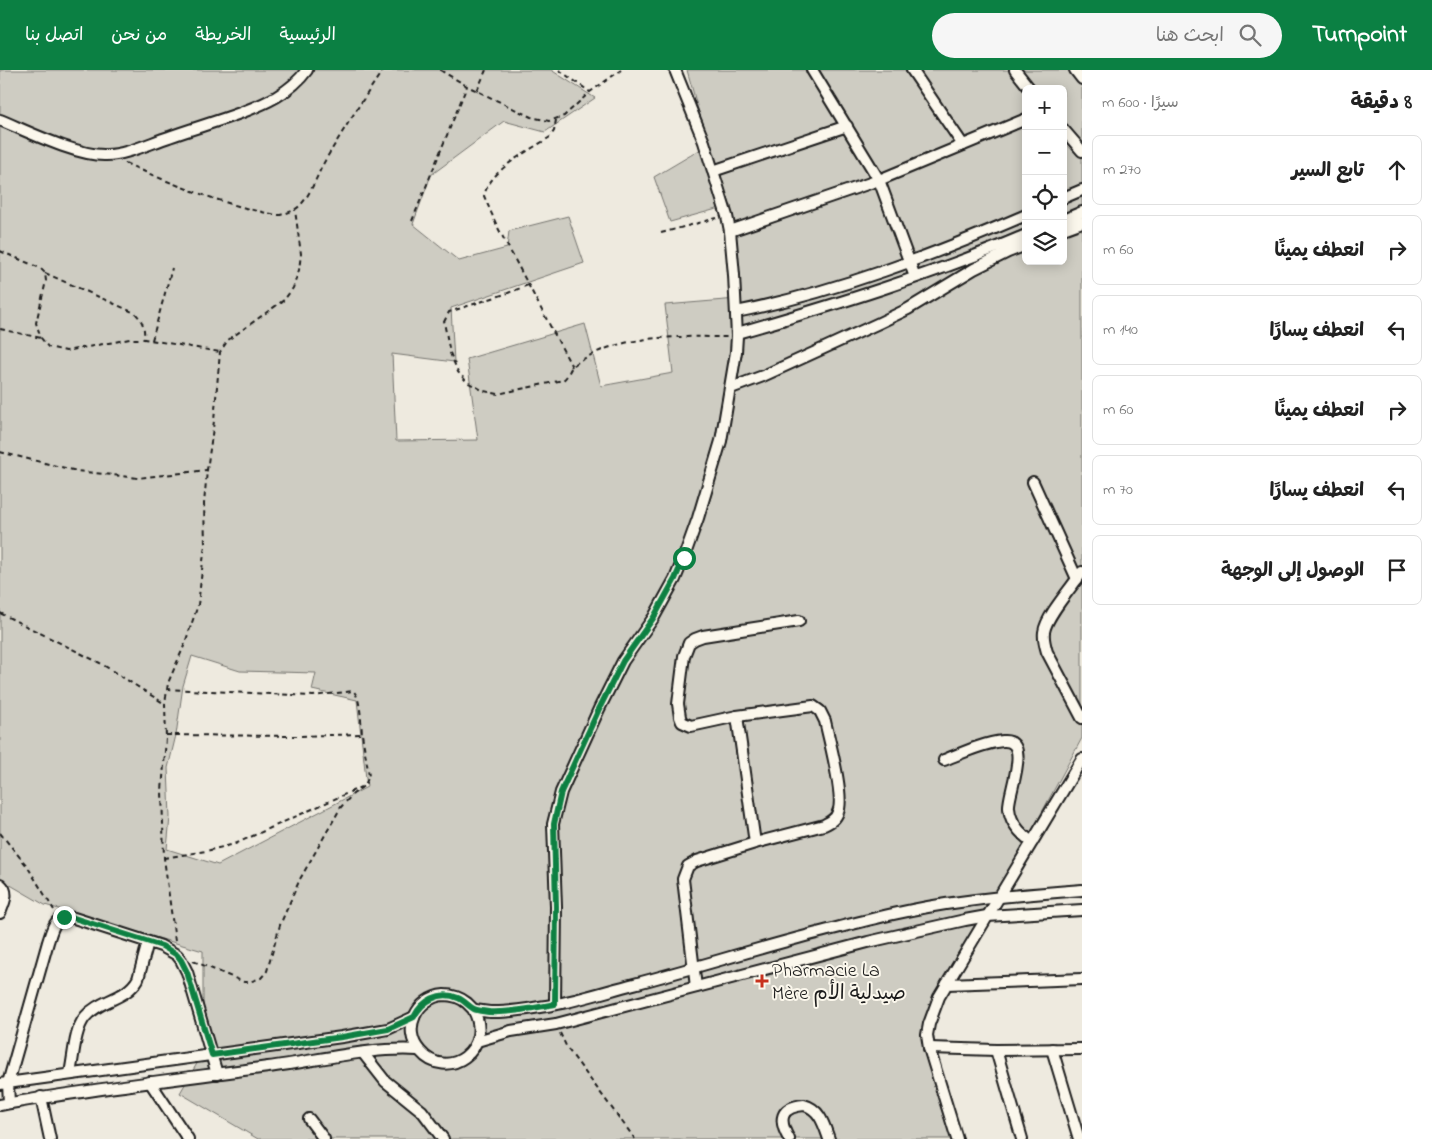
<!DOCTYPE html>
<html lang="ar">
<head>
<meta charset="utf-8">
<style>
  body { margin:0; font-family:"Indie Flower","Playpen Sans Arabic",sans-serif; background:#f6f6f6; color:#222; direction:rtl }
  .controls { position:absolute; right:15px; top:15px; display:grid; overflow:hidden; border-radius:8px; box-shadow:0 2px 12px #0003 }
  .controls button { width:45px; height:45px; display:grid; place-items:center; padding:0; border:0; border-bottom:1px solid #e0e0e0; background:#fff; color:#222; font:25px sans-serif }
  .stop { position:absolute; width:15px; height:15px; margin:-11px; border:4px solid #0b8043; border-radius:50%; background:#fff }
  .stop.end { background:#0b8043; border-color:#fff; box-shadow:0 1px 5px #0008 }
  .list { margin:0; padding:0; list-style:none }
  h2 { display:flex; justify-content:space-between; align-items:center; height:65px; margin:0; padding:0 20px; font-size:21px }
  h2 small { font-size:16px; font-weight:400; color:#767676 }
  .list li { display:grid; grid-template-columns:32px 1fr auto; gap:15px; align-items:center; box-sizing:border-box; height:70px; margin:0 10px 10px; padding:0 10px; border:1px solid #e0e0e0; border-radius:8px }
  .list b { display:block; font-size:19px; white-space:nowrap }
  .list em { font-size:16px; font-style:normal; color:#767676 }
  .icon { flex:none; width:28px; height:28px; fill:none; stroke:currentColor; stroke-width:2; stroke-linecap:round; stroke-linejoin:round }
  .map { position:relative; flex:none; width:1082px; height:1069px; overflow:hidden; direction:ltr }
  header { display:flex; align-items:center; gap:30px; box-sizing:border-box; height:70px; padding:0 25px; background:#0b8043; color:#fff }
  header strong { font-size:24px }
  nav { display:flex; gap:28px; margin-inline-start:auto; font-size:18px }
  .search { width:350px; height:45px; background:#f6f6f6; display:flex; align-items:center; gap:12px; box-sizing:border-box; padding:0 18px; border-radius:28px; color:#767676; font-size:19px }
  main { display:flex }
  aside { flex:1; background:#fff }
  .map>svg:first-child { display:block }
  .green { fill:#ceccc2; stroke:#75746f; fill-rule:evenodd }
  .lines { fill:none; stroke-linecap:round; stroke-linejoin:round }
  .minor-casing { stroke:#1c1c1c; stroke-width:14 }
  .path { stroke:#1c1c1c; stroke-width:2; stroke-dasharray:5 4; stroke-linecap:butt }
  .minor { stroke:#fbf7ec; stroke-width:10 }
  .route { stroke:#0b8043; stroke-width:6 }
  .poi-dot { fill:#c8321e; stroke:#fbf7ec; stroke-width:2 }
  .labels { text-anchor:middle; stroke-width:4; stroke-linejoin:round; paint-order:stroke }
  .poi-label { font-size:20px; fill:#1c1c1c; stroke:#fbf7ec; text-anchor:start }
</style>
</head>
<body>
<header>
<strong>Turnpoint</strong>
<div class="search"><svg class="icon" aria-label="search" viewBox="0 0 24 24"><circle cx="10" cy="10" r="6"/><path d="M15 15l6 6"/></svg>ابحث هنا</div>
<nav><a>الرئيسية</a><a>الخريطة</a><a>من نحن</a><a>اتصل بنا</a></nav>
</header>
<main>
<aside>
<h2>8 دقيقة<small>سيرًا · 600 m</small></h2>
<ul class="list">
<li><svg class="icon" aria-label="ahead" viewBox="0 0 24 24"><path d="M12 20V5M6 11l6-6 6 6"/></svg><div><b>تابع السير</b></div><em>270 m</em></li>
<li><svg class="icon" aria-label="right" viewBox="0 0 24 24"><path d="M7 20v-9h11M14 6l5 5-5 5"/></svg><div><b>انعطف يمينًا</b></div><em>60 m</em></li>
<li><svg class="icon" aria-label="left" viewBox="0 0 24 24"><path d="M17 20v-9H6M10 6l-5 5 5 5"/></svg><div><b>انعطف يسارًا</b></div><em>140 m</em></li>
<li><svg class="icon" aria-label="right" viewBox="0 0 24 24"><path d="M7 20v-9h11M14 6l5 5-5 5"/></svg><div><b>انعطف يمينًا</b></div><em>60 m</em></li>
<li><svg class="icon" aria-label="left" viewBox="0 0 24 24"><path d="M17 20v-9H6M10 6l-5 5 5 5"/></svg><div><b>انعطف يسارًا</b></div><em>70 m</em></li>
<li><svg class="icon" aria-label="arrive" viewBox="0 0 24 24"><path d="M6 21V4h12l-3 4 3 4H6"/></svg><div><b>الوصول إلى الوجهة</b></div></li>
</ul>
</aside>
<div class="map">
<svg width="1082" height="1069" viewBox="0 0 1082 1069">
  <rect width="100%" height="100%" fill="#eeeadf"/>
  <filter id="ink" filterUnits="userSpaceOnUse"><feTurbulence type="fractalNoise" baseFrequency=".02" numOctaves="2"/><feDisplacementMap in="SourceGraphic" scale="10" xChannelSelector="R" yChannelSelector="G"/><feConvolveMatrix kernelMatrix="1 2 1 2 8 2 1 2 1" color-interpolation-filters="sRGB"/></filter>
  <g filter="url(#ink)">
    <path class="green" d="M0 0H304L312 4 314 0H551L595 28 545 62 504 51 431 105 413 154 459 191 507 178 509 161 568 146 584 193 451 238 454 292 392 284 396 371 478 370 467 289 585 254 601 316 673 303 665 235 737 229 731 135 670 152 654 107 708 75 687 0H1082V668L922 964 951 1069H258L180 1023 203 983V881L45 835 0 809ZM1026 19H1063V191H1026ZM192 586 240 601 316 603 312 620 357 630 367 717 218 795 167 779 170 747 168 698 176 665 183 616Z"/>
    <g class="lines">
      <defs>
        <g id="minor">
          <polyline points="812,0 879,110 915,207"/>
          <polyline points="912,0 963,75"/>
          <polyline points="1015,0 1030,19"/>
          <polyline points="1075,0 1082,9"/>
          <path d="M0 50C27 61 75 85 104 85 124 86 150 73 169 67 202 55 246 44 276 27 288 20 299 11 307 0"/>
          <polyline points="1063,59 1082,81"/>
          <polyline points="713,101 847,56"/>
          <polyline points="1063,128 1082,120"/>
          <polyline points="1063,150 1082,142"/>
          <polyline points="1063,159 1082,152"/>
          <polyline points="730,161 879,110 1026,49"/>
          <path d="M736 242C836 222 933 185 1026 145"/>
          <path d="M737 263C835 235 932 205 1026 165"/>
          <polyline points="731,318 763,306 879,253 908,239 974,199 1008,182 1026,175"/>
          <polyline points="1033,412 1077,509"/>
          <path d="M1082 502C1072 517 1046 546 1044 562 1043 569 1045 575 1047 582L1082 648"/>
          <polyline points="737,646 755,773"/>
          <path d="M944 690C962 683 983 673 1003 671 1033 669 1007 725 1009 738 1010 752 1021 764 1032 772"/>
          <path d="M0 814C10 822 4 833 0 843"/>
          <polyline points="947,914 1082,909"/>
          <path d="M696 917 683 809 688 796 697 791 755 773 824 755C830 752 836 749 838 742 845 728 829 669 825 651L820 641 813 636 737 646 691 656 682 652 680 647 678 634 684 586 689 573 695 569 703 566 799 551"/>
          <polyline points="555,934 556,837 553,754 561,722 599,639 623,591 654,547 675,509 684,487 698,448 721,371 736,282 737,266 734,205 730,161 727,146 704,72 675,0"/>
          <path d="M473 939C495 979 447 1013 420 981 401 960 417 927 444 925 452 925 461 928 467 933 469 935 471 937 473 939 477 941 485 941 490 942 510 943 532 938 552 935 580 930 607 921 634 914 695 898 755 879 817 863 864 851 912 838 960 832 1001 826 1042 823 1082 820"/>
          <polyline points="477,971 511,961 556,954 868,872 965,850 987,846 1082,840"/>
          <polyline points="929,978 996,980 1082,979"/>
          <polyline points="1052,979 1079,1069"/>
          <polyline points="996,980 1022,1069"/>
          <polyline points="363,983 385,1011 422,1041 443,1069"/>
          <path d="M70 1003C74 986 74 961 85 947 100 929 126 930 138 909L148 872"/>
          <polyline points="150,1012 188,1069"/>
          <polyline points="0,1014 342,967 388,959 414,947"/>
          <polyline points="41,1027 50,1069"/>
          <path d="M9 1033 8 1013 48 872C53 857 54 845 74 848L161 876 177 885 181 890 187 902 217 1004"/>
          <path d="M0 1035C89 1019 178 1009 268 997 317 991 368 977 418 980"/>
          <polyline points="309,1049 324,1069"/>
          <path d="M789 1069C778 1050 780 1037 804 1035 820 1039 824 1055 829 1069"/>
          <polyline points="957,1069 929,978 927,965 929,954 939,927 1082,689"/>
        </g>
      </defs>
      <use href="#minor" class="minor-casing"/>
      <g class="path">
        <polyline points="440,0 467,16 531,47 549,51 564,46 590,22 621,0"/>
        <polyline points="559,0 590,22"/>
        <polyline points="477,21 486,0"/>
        <path d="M556 50 554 61 550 67C529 81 490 99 484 126L497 156 572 297"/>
        <path d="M125 93C167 112 212 130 257 141 264 142 272 145 280 145 284 144 290 142 294 140 309 132 317 104 326 89 344 59 363 29 383 0"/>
        <polyline points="412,151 467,16"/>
        <polyline points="661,163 717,148"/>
        <polyline points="0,181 40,198 45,203 46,211 36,253 41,268 48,277 66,281 130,269 144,269 220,282"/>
        <path d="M45 203 135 243C143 251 145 258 144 269"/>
        <path d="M528 215 508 223 449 242 444 252 450 283 458 302 467 312 484 321 498 324 563 310C569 306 569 299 574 295 620 263 675 267 727 267"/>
        <polyline points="0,259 41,268"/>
        <polyline points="152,270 172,198"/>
        <polyline points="0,382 77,401 138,408 207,400"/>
        <polyline points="0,543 100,593 165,634"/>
        <path d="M166 665 298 666 362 664C361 654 361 626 353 621L313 626 167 619"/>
        <polyline points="0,763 27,796 54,840"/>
        <polyline points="164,788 206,781 235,774 361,717"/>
        <polyline points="175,871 164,788 162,721 166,668 165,634 168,613 184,576 198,535 205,474 204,434 207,400 214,351 220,282 228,270 284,230 293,218 299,200 301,184 295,140"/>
        <polyline points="193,891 244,912 249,912 261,908 267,901 280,855 300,809 341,737 353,724 365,715 369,706 362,664"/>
        <polyline points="560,963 567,978 635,1069"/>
      </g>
      <use href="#minor" class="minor"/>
    </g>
  </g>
  <g class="lines" filter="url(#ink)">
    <path class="route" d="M64 847 74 848 162 876 177 885 181 890 187 902 212 985 342 967 388 959 414 947C422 931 440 920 458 928 464 930 468 936 474 939 478 941 485 941 489 942 511 943 534 938 555 934L556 837 554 754 561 722 599 639 623 591 654 547 675 509 684 488"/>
  </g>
  <path class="poi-dot" d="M759.5 903.5h5v5h5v5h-5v5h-5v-5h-5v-5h5z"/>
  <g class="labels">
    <g class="poi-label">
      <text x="772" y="906">Pharmacie La<tspan x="772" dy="23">Mère صيدلية الأم</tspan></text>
    </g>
  </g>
</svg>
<div class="controls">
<button>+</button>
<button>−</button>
<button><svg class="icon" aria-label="locate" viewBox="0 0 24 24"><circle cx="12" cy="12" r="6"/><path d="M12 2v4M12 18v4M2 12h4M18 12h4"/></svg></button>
<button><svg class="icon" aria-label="layers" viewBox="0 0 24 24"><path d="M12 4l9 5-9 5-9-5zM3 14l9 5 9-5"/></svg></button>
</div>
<div class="stop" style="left:684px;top:488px"></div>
<div class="stop end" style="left:64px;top:847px"></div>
</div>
</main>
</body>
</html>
